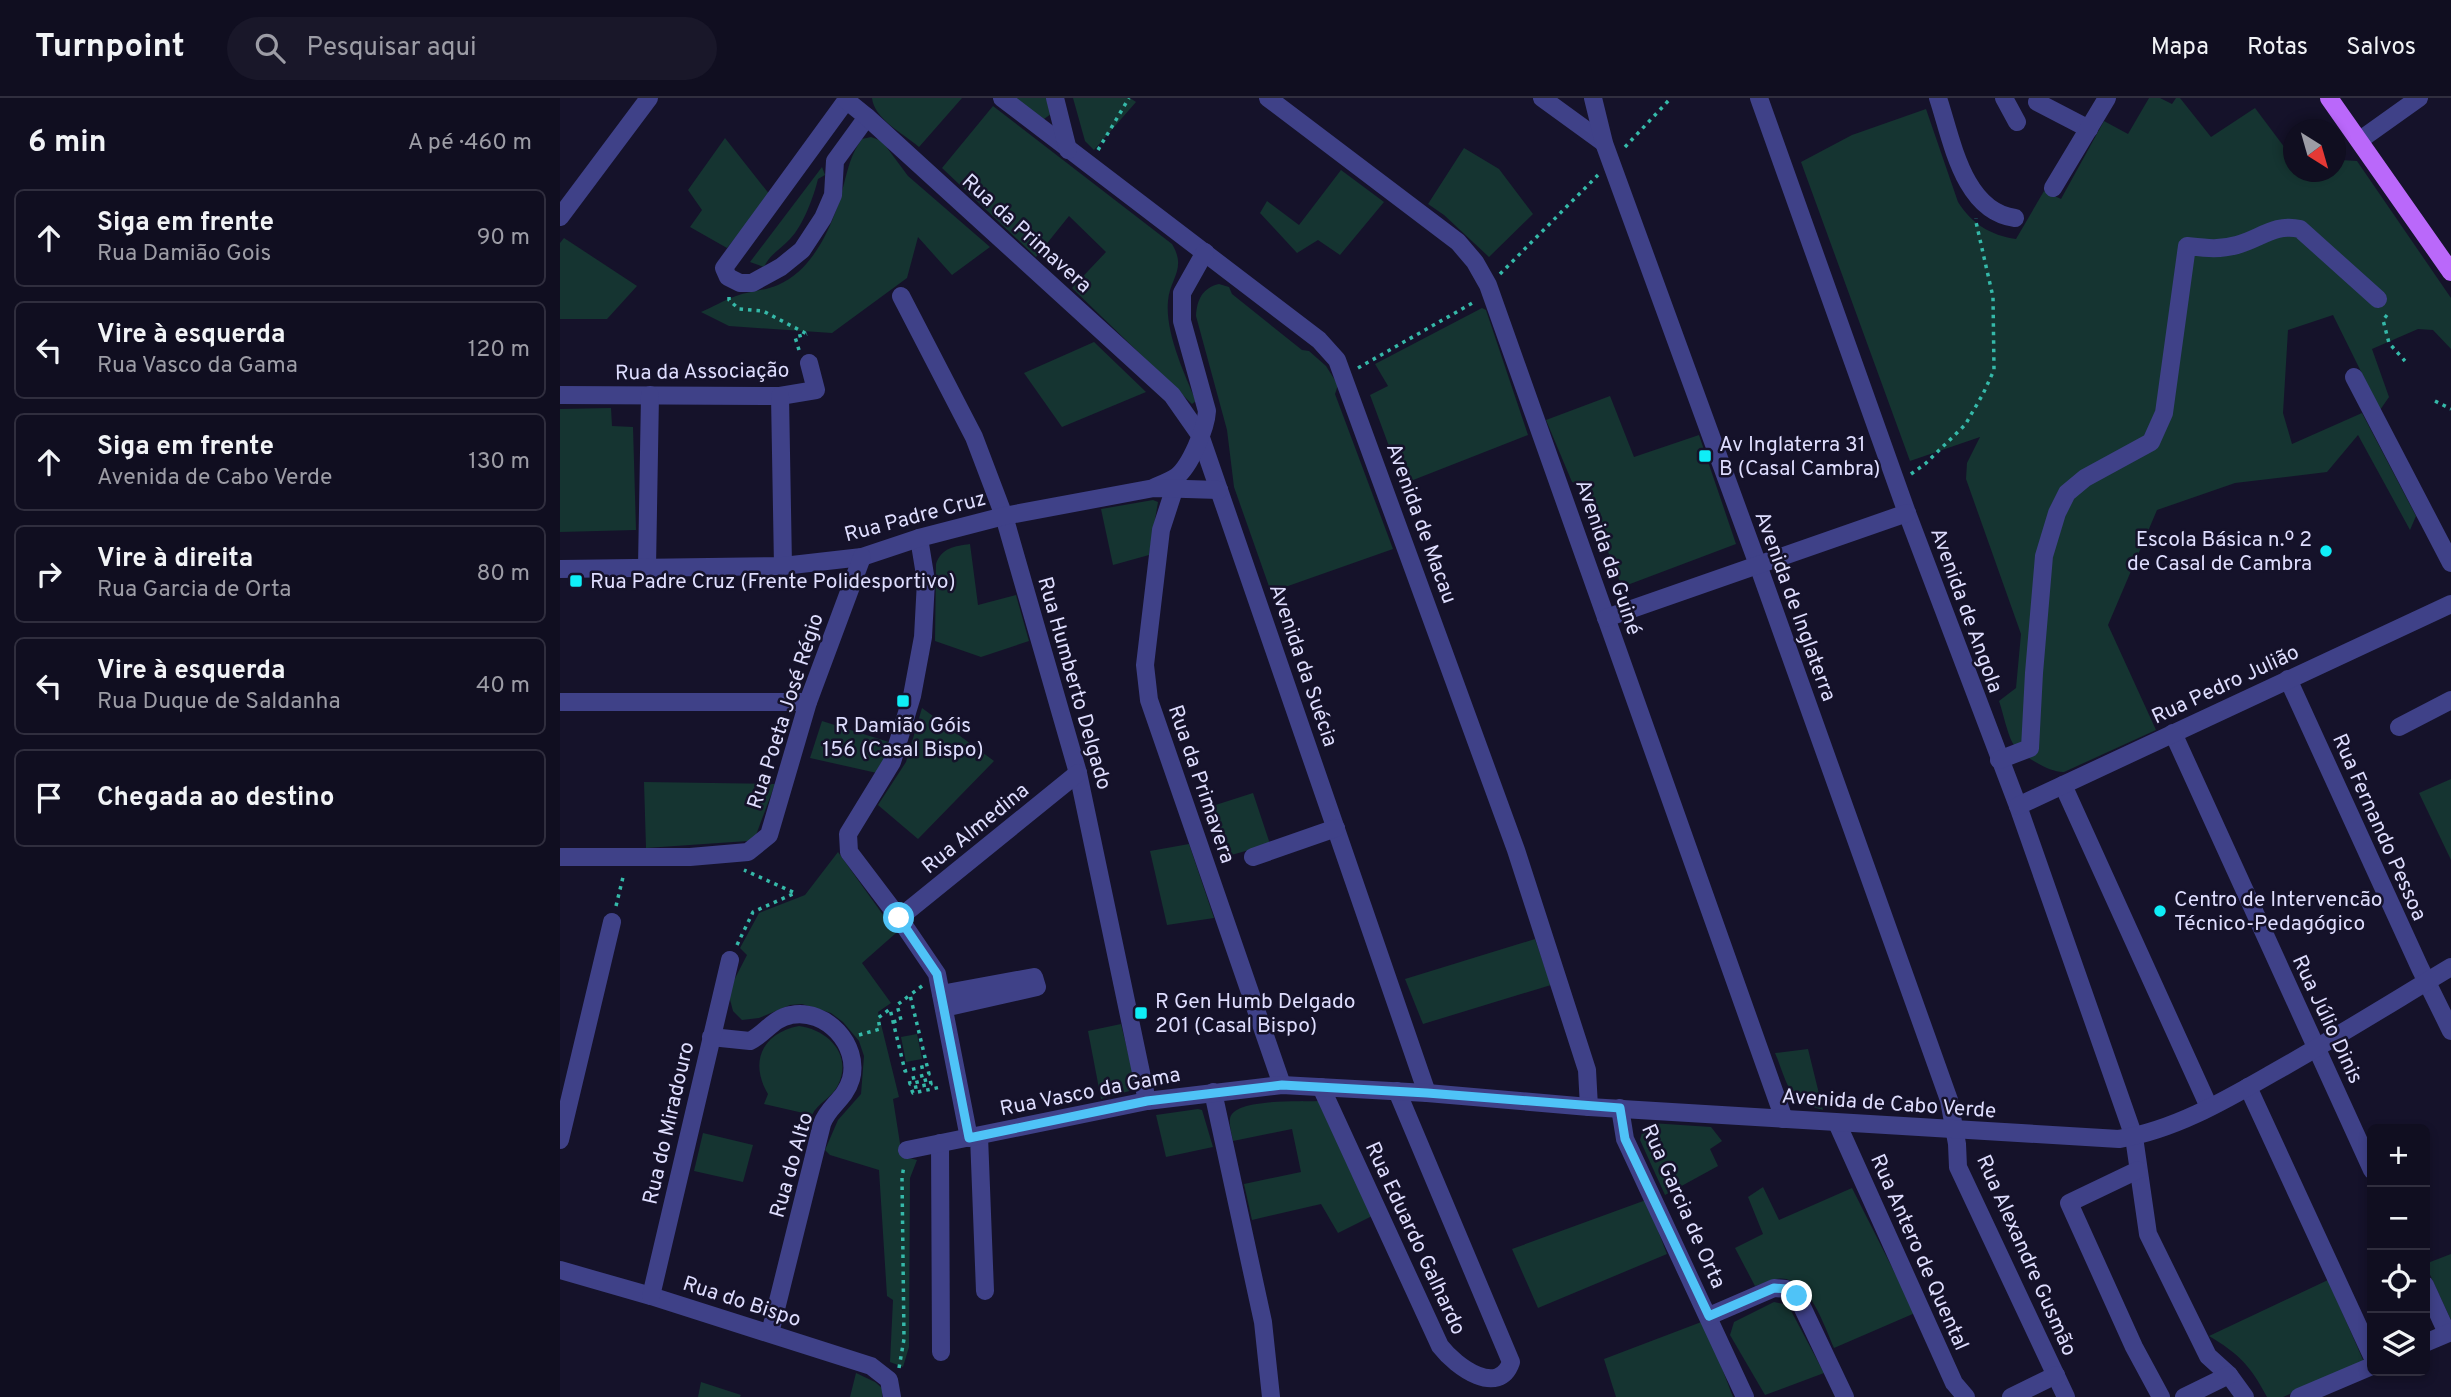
<!DOCTYPE html>
<html lang="pt">
<head>
<meta charset="utf-8">
<style>
  body { margin:0; font-family:Overpass,sans-serif; background:#191729; color:#f1f3f6 }
  .controls { position:absolute; right:21px; bottom:21px; display:grid; overflow:hidden; border-radius:10px; box-shadow:0 4px 10px #0003 }
  .controls button { width:63px; height:63px; display:grid; place-items:center; padding:0; border:0; border-bottom:2px solid #302e3e; background:#100e20; color:#f1f3f6; font:35px sans-serif }
  .compass { position:absolute; left:1723px; top:21px; width:63px; height:63px; border-radius:50%; background:#100e20; box-shadow:0 4px 10px #0003; rotate:143deg }
  .stop { position:absolute; width:21px; height:21px; margin:-16px; border:5px solid #4fc3f7; border-radius:50%; background:#fff }
  .stop.end { background:#4fc3f7; border-color:#fff; box-shadow:0 2px 7px #0008 }
  .list { margin:0; padding:0; list-style:none }
  h2 { display:flex; justify-content:space-between; align-items:center; height:91px; margin:0; padding:0 28px; font-size:30px }
  h2 small { font-size:23px; font-weight:400; color:#9c9ca5 }
  .list li { display:grid; grid-template-columns:46px 1fr auto; gap:21px; align-items:center; box-sizing:border-box; height:98px; margin:0 14px 14px; padding:0 14px; border:2px solid #302e3e; border-radius:10px }
  .list b { display:block; font-size:26px; white-space:nowrap }
  .list p { margin:0; font-size:23px; white-space:nowrap; color:#9c9ca5 }
  .list em { font-size:23px; font-style:normal; color:#9c9ca5 }
  .icon { flex:none; width:38px; height:38px; fill:none; stroke:currentColor; stroke-width:2; stroke-linecap:round; stroke-linejoin:round }
  .map { position:relative; flex:none; width:1891px; height:1299px; overflow:hidden }
  header { display:flex; align-items:center; gap:42px; box-sizing:border-box; height:98px; padding:0 35px; background:#100e20; border-bottom:2px solid #302e3e }
  header strong { font-size:33px }
  nav { display:flex; gap:38px; margin-inline-start:auto; font-size:24px }
  .search { width:490px; height:63px; background:#191729; display:flex; align-items:center; gap:18px; box-sizing:border-box; padding:0 24px; border-radius:38px; color:#9c9ca5; font-size:26px }
  main { display:flex }
  aside { flex:1; background:#100e20 }
  .map>svg:first-child { display:block }
  .green { fill:#153431 }
  .lines { fill:none; stroke-linecap:round; stroke-linejoin:round }
  .path { stroke:#35b9a9; stroke-width:3.5; stroke-dasharray:3.5 5; stroke-linecap:butt }
  .minor { stroke:#3f4188; stroke-width:18 }
  .major { stroke:#ba68fa; stroke-width:18 }
  .route { stroke:#4fc3f7; stroke-width:9 }
  .poi-dot { fill:#0feef7; stroke:#15122a; stroke-width:2.5 }
  .labels { text-anchor:middle; stroke-width:5; stroke-linejoin:round; paint-order:stroke }
  .street-label { font-size:21px; fill:#deddfe; stroke:#15122a }
  .poi-label { font-size:21px; fill:#deddfe; stroke:#15122a; text-anchor:start }
</style>
</head>
<body>
<header>
<strong>Turnpoint</strong>
<div class="search"><svg class="icon" aria-label="search" viewBox="0 0 24 24"><circle cx="10" cy="10" r="6"/><path d="M15 15l6 6"/></svg>Pesquisar aqui</div>
<nav><a>Mapa</a><a>Rotas</a><a>Salvos</a></nav>
</header>
<main>
<aside>
<h2>6 min<small>A pé · 460 m</small></h2>
<ul class="list">
<li><svg class="icon" aria-label="ahead" viewBox="0 0 24 24"><path d="M12 20V5M6 11l6-6 6 6"/></svg><div><b>Siga em frente</b><p>Rua Damião Gois</p></div><em>90 m</em></li>
<li><svg class="icon" aria-label="left" viewBox="0 0 24 24"><path d="M17 20v-9H6M10 6l-5 5 5 5"/></svg><div><b>Vire à esquerda</b><p>Rua Vasco da Gama</p></div><em>120 m</em></li>
<li><svg class="icon" aria-label="ahead" viewBox="0 0 24 24"><path d="M12 20V5M6 11l6-6 6 6"/></svg><div><b>Siga em frente</b><p>Avenida de Cabo Verde</p></div><em>130 m</em></li>
<li><svg class="icon" aria-label="right" viewBox="0 0 24 24"><path d="M7 20v-9h11M14 6l5 5-5 5"/></svg><div><b>Vire à direita</b><p>Rua Garcia de Orta</p></div><em>80 m</em></li>
<li><svg class="icon" aria-label="left" viewBox="0 0 24 24"><path d="M17 20v-9H6M10 6l-5 5 5 5"/></svg><div><b>Vire à esquerda</b><p>Rua Duque de Saldanha</p></div><em>40 m</em></li>
<li><svg class="icon" aria-label="arrive" viewBox="0 0 24 24"><path d="M6 21V4h12l-3 4 3 4H6"/></svg><div><b>Chegada ao destino</b></div></li>
</ul>
</aside>
<div class="map">
<svg width="1891" height="1299" viewBox="0 0 1891 1299">
  <rect width="100%" height="100%" fill="#15122a"/>
  <g class="green">
    <path d="M312 0H402L359 49C344 36 314 21 312 0Z"/>
    <polygon points="455,0 486,0 491,16 484,21"/>
    <polygon points="513,0 570,0 576,4 534,52 525,43"/>
    <path d="M1589 0H1600L1612 6 1616 0H1620L1651 39 1695 10 1725 50 1733 44 1734 74H1776V64L1781 62 1797 63 1891 200V251L1873 232 1858 231 1812 251 1829 299 1820 312 1773 217 1728 232 1723 315 1732 346 1802 315 1856 418 1850 432 1798 337 1767 374 1675 385 1597 412 1548 527 1596 632 1504 674C1490 675 1463 658 1454 647 1448 639 1443 614 1439 603L1456 590 1461 536 1406 381 1407 365 1420 339 1350 363 1241 64 1292 37 1366 11 1398 104C1412 126 1430 137 1456 141L1484 93 1501 101 1544 23 1568 36Z"/>
    <path d="M433 8 612 146C627 171 610 180 608 203 605 234 624 275 636 303L632 306 512 190 546 154 509 118 476 159 382 70Z"/>
    <path d="M311 39 322 43 348 78 430 149 392 177 358 139 347 180 272 235 169 228 141 214C153 209 164 202 176 198 189 193 204 193 218 187 250 173 267 138 278 107 286 84 287 61 302 41Z"/>
    <polygon points="165,40 210,97 167,150 130,129 142,112 128,92"/>
    <polygon points="904,50 939,71 973,116 929,159 884,117 868,106"/>
    <path d="M262 69 265 77 258 81C254 98 243 128 230 141 221 151 210 156 204 169L190 164Z"/>
    <polygon points="781,72 824,104 780,157 758,142 737,155 700,115 707,103 739,127"/>
    <polygon points="4,140 77,188 47,221 0,221 0,145"/>
    <path d="M659 186 669 189 672 196 742 252 749 253 766 268 778 287 775 296 833 451 711 494 674 389 667 332 636 218C637 202 642 190 659 186Z"/>
    <polygon points="922,210 926,212 968,337 843,386 810,297 828,288 815,266"/>
    <polygon points="534,244 586,294 502,329 464,275"/>
    <polygon points="1050,298 1074,359 1139,337 1176,446 1062,489 1022,388 1012,384 986,322"/>
    <polygon points="51,310 52,328 73,329 76,432 0,434 0,311"/>
    <polygon points="593,402 598,404 589,457 553,467 541,411"/>
    <path d="M410 446 418 507 456 497 469 543 421 559 375 543 376 466C381 450 395 448 410 446Z"/>
    <polygon points="362,610 434,663 358,741 318,707 346,664"/>
    <polygon points="262,623 332,645 317,675 250,660"/>
    <polygon points="1891,681 1891,762 1859,695"/>
    <polygon points="84,684 215,686 196,737 188,743 86,750"/>
    <polygon points="693,695 710,746 661,760 643,711"/>
    <polygon points="629,746 654,820 607,827 590,753"/>
    <polygon points="278,754 336,835 302,865 331,905 318,914 339,999 333,1001 342,1058 357,1062 350,1080 349,1249 343,1269 330,1264 333,1202 327,1198 319,1072 270,1057 265,1052 278,1022 301,996 304,958 299,943 283,924 271,915 242,906 230,907 199,920 182,922 173,913 168,894 187,857 180,850 199,815 245,797"/>
    <polygon points="975,841 991,887 863,926 845,881"/>
    <polygon points="561,926 576,988 573,992 541,1001 528,933"/>
    <path d="M239 928C269 932 294 958 277 989 270 1001 258 1005 252 1017L204 1006 208 996C189 964 202 935 239 928Z"/>
    <polygon points="357,936 362,961 346,964 341,939"/>
    <path d="M1248 951 1263 1012C1226 1001 1229 988 1215 955Z"/>
    <path d="M758 1003 812 1118 778 1135 761 1106 692 1122 684 1086 741 1074 732 1031 673 1043C672 1037 669 1027 670 1021 672 1000 741 1004 758 1003Z"/>
    <polygon points="638,1011 642,1012 653,1049 606,1059 596,1017"/>
    <polygon points="1091,1025 1151,1029 1162,1043 1150,1051 1158,1068 1105,1097 1080,1042 1083,1031"/>
    <polygon points="143,1035 193,1047 183,1084 134,1073"/>
    <path d="M1203 1089 1219 1122 1292 1090 1355 1215 1274 1250C1264 1228 1248 1175 1216 1181 1209 1182 1202 1186 1195 1188L1175 1150 1203 1136 1188 1099Z"/>
    <polygon points="1086,1102 1107,1156 978,1210 952,1151"/>
    <polygon points="1891,1156 1891,1222 1865,1166"/>
    <path d="M1768 1182 1804 1264 1723 1299H1707C1690 1267 1679 1256 1649 1238Z"/>
    <polygon points="1214,1204 1228,1207 1264,1275 1205,1297 1170,1237 1174,1224"/>
    <polygon points="1144,1223 1173,1299 1056,1299 1044,1261"/>
    <polygon points="296,1275 315,1284 322,1290 322,1299 290,1299"/>
    <polygon points="141,1284 181,1297 180,1299 138,1299"/>
  </g>
  <g class="lines">
    <g class="path">
      <polyline points="1065,49 1111,0"/>
      <polyline points="538,52 569,0"/>
      <polyline points="940,176 1038,77"/>
      <polyline points="169,199 169,202 179,211 203,213 247,236"/>
      <polyline points="1827,217 1823,222 1829,245 1845,263"/>
      <polyline points="239,252 235,239 247,236"/>
      <polyline points="798,270 916,203"/>
      <polyline points="1875,303 1891,311"/>
      <polyline points="1351,376 1365,366 1405,327 1423,296 1434,272 1433,199 1416,124 1416,120"/>
      <polyline points="56,808 64,775"/>
      <polyline points="177,847 193,814 235,795 184,772"/>
      <polyline points="362,888 350,897 369,976 349,981 350,986 370,981 371,986 351,990 353,995 381,989"/>
      <polyline points="333,924 341,922 337,907 350,897"/>
      <polyline points="299,937 320,931 318,920 330,911 345,973 367,968"/>
      <polyline points="339,1270 344,1241 342,1079 344,1068"/>
    </g>
    <g class="minor">
      <polyline points="288,0 164,170 168,179 180,185 192,185 221,169 242,152 263,120 273,97 275,63 307,19"/>
      <polyline points="442,0 759,242 777,262 956,752 1027,972 1029,1009"/>
      <polyline points="495,0 508,52"/>
      <polyline points="708,0 898,144 915,164 928,187 1224,1021"/>
      <polyline points="982,0 1044,45"/>
      <polyline points="1033,0 1044,45 1198,467 1389,1002 1397,1046 1398,1069 1506,1299"/>
      <polyline points="1199,0 1347,415 1458,708 1574,1039 1588,1136 1648,1258 1669,1277 1685,1299"/>
      <path d="M1378 0C1392 42 1403 113 1455 120"/>
      <polyline points="1444,0 1457,24"/>
      <polyline points="286,2 307,19 612,297 640,337 867,995"/>
      <polyline points="1477,4 1529,31"/>
      <polyline points="1800,42 1859,0"/>
      <polyline points="1493,90 1547,0"/>
      <polyline points="0,119 89,0"/>
      <polyline points="341,198 414,339 444,418 518,675 587,1003"/>
      <polyline points="1794,279 1891,465"/>
      <polyline points="0,297 220,298 256,292 249,265"/>
      <polyline points="220,298 223,468"/>
      <path d="M595 389C602 386 610 383 616 379 630 369 646 330 647 313L622 223V195L645 154"/>
      <polyline points="614,392 601,432 585,567 589,602 722,987"/>
      <polyline points="359,440 366,483 363,539 352,598 332,664 288,736 289,754 339,820 377,876 409,1040"/>
      <polyline points="87,469 90,297"/>
      <polyline points="0,471 223,468 302,459 359,440 444,418 594,390 659,392"/>
      <polyline points="1046,520 1347,415"/>
      <polyline points="1728,581 1860,870 1891,933"/>
      <polyline points="0,604 248,604"/>
      <polyline points="1839,629 1891,602"/>
      <polyline points="1613,635 1812,1072"/>
      <path d="M1439 662 1470 650 1474 575 1484 458 1497 415 1507 395 1525 380 1591 344 1604 315 1627 148C1645 150 1660 152 1677 147 1700 141 1715 125 1740 131L1818 201"/>
      <polyline points="1503,687 1649,1009"/>
      <polyline points="1458,708 1891,506"/>
      <polyline points="0,759 130,759 188,754 209,737 248,604 302,459"/>
      <polyline points="693,759 776,730"/>
      <polyline points="339,820 518,675"/>
      <polyline points="381,896 474,879 477,889 384,910"/>
      <path d="M151 939 190 943C205 936 213 920 231 917 266 910 300 947 291 981 285 1002 268 1008 262 1026L210 1235"/>
      <path d="M761 989 880 1248C897 1270 939 1299 951 1264L837 993"/>
      <polyline points="1688,989 1812,1258"/>
      <polyline points="653,994 703,1224 711,1299"/>
      <polyline points="1060,1010 1065,1041 1185,1299"/>
      <polyline points="1277,1025 1394,1285 1406,1299"/>
      <polyline points="419,1038 425,1193"/>
      <polyline points="0,1042 52,824"/>
      <polyline points="380,1045 381,1254"/>
      <path d="M347 1052 587 1003 722 987 867 995 1029 1009 1559 1041C1614 1032 1664 1003 1711 976 1772 942 1831 905 1891 869"/>
      <polyline points="1578,1072 1509,1105 1574,1249 1601,1299"/>
      <polyline points="0,1172 91,1198 311,1268 329,1282 332,1299"/>
      <polyline points="1865,1187 1887,1235"/>
      <polyline points="91,1198 170,862"/>
      <polyline points="1149,1218 1214,1190 1226,1191 1237,1198 1285,1299"/>
      <polyline points="1865,1245 1891,1234"/>
      <polyline points="1451,1299 1496,1277"/>
      <polyline points="1624,1299 1669,1277"/>
      <polyline points="1739,1299 1812,1268"/>
    </g>
    <polyline class="major" points="1769,0 1891,174"/>
  </g>
  <g class="lines">
    <polyline class="route" points="339,820 377,876 409,1040 587,1003 722,987 867,995 1060,1010 1065,1041 1149,1218 1214,1190 1226,1191 1237,1198"/>
  </g>
  <g class="poi-dot">
    <rect x="1138" y="351" width="14" height="14" rx="3.5"/>
    <circle cx="1766" cy="453" r="7"/>
    <rect x="9" y="476" width="14" height="14" rx="3.5"/>
    <rect x="336" y="596" width="14" height="14" rx="3.5"/>
    <circle cx="1600" cy="813" r="7"/>
    <rect x="574" y="908" width="14" height="14" rx="3.5"/>
  </g>
  <g class="labels">
    <g class="street-label">
      <text transform="translate(467 135) rotate(42)" y="7">Rua da Primavera</text>
      <text transform="translate(142 273) rotate(-1)" y="7">Rua da Associação</text>
      <text transform="translate(355 418) rotate(-15)" y="7">Rua Padre Cruz</text>
      <text transform="translate(862 425) rotate(70)" y="7">Avenida de Macau</text>
      <text transform="translate(1049 459) rotate(71)" y="7">Avenida da Guiné</text>
      <text transform="translate(1236 508) rotate(70)" y="7">Avenida de Inglaterra</text>
      <text transform="translate(1407 512) rotate(70)" y="7">Avenida de Angola</text>
      <text transform="translate(744 567) rotate(71)" y="7">Avenida da Suécia</text>
      <text transform="translate(515 585) rotate(74)" y="7">Rua Humberto Delgado</text>
      <text transform="translate(1665 586) rotate(-25)" y="7">Rua Pedro Julião</text>
      <text transform="translate(225 613) rotate(-72)" y="7">Rua Poeta José Régio</text>
      <text transform="translate(642 686) rotate(71)" y="7">Rua da Primavera</text>
      <text transform="translate(1820 729) rotate(66)" y="7">Rua Fernando Pessoa</text>
      <text transform="translate(415 730) rotate(-39)" y="7">Rua Almedina</text>
      <text transform="translate(1768 921) rotate(65)" y="7">Rua Júlio Dinis</text>
      <text transform="translate(530 993) rotate(-11)" y="7">Rua Vasco da Gama</text>
      <text transform="translate(1329 1005) rotate(4)" y="7">Avenida de Cabo Verde</text>
      <text transform="translate(108 1025) rotate(-77)" y="7">Rua do Miradouro</text>
      <text transform="translate(231 1067) rotate(-74)" y="7">Rua do Alto</text>
      <text transform="translate(1124 1108) rotate(66)" y="7">Rua Garcia de Orta</text>
      <text transform="translate(856 1140) rotate(65)" y="7">Rua Eduardo Galhardo</text>
      <text transform="translate(1360 1154) rotate(66)" y="7">Rua Antero de Quental</text>
      <text transform="translate(1467 1157) rotate(66)" y="7">Rua Alexandre Gusmão</text>
      <text transform="translate(182 1203) rotate(18)" y="7">Rua do Bispo</text>
    </g>
    <g class="poi-label">
      <text x="1159" y="353">Av Inglaterra 31<tspan x="1159" dy="24">B (Casal Cambra)</tspan></text>
      <text x="1752" y="448" text-anchor="end">Escola Básica n.º 2<tspan x="1752" dy="24">de Casal de Cambra</tspan></text>
      <text x="30" y="490">Rua Padre Cruz (Frente Polidesportivo)</text>
      <text x="343" y="634" text-anchor="middle">R Damião Góis<tspan x="343" dy="24">156 (Casal Bispo)</tspan></text>
      <text x="1614" y="808">Centro de Intervencão<tspan x="1614" dy="24">Técnico-Pedagógico</tspan></text>
      <text x="595" y="910">R Gen Humb Delgado<tspan x="595" dy="24">201 (Casal Bispo)</tspan></text>
    </g>
  </g>
</svg>
<div class="controls">
<button>+</button>
<button>−</button>
<button><svg class="icon" aria-label="locate" viewBox="0 0 24 24"><circle cx="12" cy="12" r="6"/><path d="M12 2v4M12 18v4M2 12h4M18 12h4"/></svg></button>
<button><svg class="icon" aria-label="layers" viewBox="0 0 24 24"><path d="M12 4l9 5-9 5-9-5zM3 14l9 5 9-5"/></svg></button>
</div>
<svg class="compass" viewBox="-18 -18 36 36"><path d="M0-13l5 13h-10z" fill="#e53935"/><path d="M0 13l5-13h-10z" fill="#9c9ca5"/></svg>
<div class="stop" style="left:339px;top:820px"></div>
<div class="stop end" style="left:1237px;top:1198px"></div>
</div>
</main>
</body>
</html>
